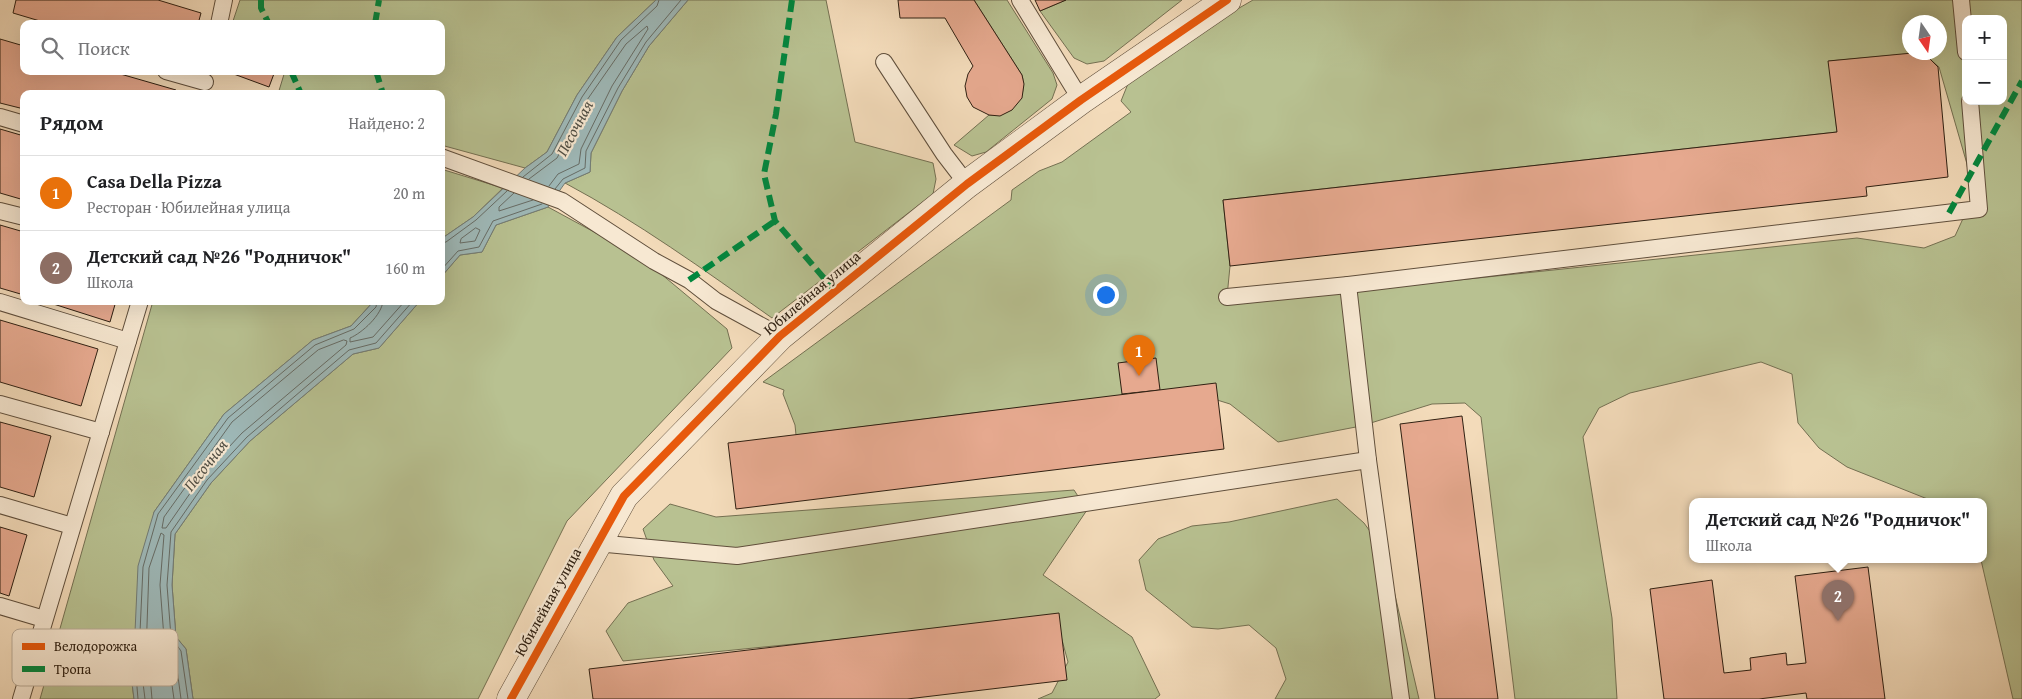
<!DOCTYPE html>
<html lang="ru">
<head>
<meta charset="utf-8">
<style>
  body { margin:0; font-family:"Gentium Book Plus",serif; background:#f6f6f6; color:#202124 }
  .controls { position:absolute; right:15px; top:15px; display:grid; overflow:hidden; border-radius:10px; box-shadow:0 5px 20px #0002 }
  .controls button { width:45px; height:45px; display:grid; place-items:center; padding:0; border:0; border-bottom:1px solid #e0e0e0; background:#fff; color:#202124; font:25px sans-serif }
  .compass { position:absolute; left:1902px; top:15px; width:45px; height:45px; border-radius:50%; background:#fff; box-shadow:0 5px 20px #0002; rotate:167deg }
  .you { position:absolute; left:1105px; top:294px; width:18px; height:18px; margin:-12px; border:4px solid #fff; border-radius:50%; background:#1a73e8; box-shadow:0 0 0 8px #1a73e833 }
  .badge { display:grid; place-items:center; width:32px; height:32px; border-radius:50%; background:#8f2418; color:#fff; font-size:16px; font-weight:700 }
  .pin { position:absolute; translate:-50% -41px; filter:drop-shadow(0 1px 2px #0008) }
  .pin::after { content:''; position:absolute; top:26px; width:18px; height:15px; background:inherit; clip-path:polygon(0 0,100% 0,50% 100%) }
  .popup { position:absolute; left:1689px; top:498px; width:298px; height:65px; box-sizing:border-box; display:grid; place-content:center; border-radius:10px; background:#fff; filter:drop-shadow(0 1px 4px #0005); font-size:16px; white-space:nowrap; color:#757577 }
  .popup b { font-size:19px; color:#202124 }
  .popup::after { content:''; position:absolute; left:50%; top:100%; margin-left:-10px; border:10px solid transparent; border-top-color:#fff }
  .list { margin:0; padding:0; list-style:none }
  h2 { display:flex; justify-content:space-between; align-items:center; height:65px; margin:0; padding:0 20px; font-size:21px }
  h2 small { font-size:16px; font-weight:400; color:#757577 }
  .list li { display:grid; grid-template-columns:32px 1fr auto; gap:15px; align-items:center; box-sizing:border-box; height:75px; padding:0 20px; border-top:1px solid #e0e0e0 }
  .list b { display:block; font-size:19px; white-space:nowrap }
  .list p { margin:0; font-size:16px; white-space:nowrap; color:#757577 }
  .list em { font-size:16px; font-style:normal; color:#757577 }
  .icon { flex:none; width:28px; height:28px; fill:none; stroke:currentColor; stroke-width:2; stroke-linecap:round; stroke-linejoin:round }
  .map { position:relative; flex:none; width:2022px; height:699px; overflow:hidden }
  .search { position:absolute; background:#fff; box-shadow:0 5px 20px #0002; left:20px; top:20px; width:425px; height:55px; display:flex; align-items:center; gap:12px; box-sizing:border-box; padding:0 18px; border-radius:10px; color:#757577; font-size:19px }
  .panel { position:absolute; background:#fff; box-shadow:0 5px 20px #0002; left:20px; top:90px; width:425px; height:215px; border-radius:10px }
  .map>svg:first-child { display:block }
  .green { fill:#b8c191; stroke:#747052; fill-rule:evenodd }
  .water { fill:#9eb9b9; stroke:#727c76 }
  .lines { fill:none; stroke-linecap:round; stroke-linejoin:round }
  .shore { stroke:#666c66; stroke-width:1 }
  .building { fill:#e6a98f; stroke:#2f2012 }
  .service-casing { stroke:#604f3c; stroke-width:18 }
  .tertiary-casing { stroke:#604f3c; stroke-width:29 }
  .service { stroke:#f7e8d2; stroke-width:16 }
  .tertiary { stroke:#f7e8d2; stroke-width:28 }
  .quiet { stroke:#00873e; stroke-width:6; stroke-dasharray:12 6; stroke-linecap:butt }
  .cycleway-casing { stroke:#f7e8d2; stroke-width:11 }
  .cycleway { stroke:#e8590c; stroke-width:8 }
  .labels { text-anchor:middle; stroke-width:4.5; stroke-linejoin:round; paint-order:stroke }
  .street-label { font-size:15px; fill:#2f2012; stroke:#f7e8d2 }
  .water-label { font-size:16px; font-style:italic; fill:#504e44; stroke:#f7e8d2 }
  .key { fill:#f7e8d2; stroke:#bbac98; stroke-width:1 }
  .key-label { font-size:14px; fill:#2f2012 }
</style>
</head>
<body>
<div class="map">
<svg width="2022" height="699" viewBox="0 0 2022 699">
  <rect width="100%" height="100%" fill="#f3dbba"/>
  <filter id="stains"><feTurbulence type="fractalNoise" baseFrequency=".004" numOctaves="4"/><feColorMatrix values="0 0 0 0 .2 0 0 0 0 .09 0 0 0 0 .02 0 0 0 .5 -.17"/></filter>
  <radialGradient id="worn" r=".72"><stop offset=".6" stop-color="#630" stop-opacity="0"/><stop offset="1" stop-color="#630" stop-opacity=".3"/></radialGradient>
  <g class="green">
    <polygon points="240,0 656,0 617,37 577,95 547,152 525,168 441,145 441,94 278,94 285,71 441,71 441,24 232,24"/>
    <path d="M688 0H826L855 142 933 163 936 179 933 194 772 318C704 270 638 222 565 183L590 172 591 153 622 91 649 46Z"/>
    <path d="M974 0H1007L1053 73 1057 85 1052 99 986 152 972 156 954 145 989 115C1013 116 1028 98 1022 75Z"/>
    <polygon points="1066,0 1182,0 1104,61 1087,64 1074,58 1040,11"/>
    <path d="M1253 0H2022V699H2013L1981 560H1983V502H1935L1847 467 1819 448 1798 423 1792 374 1761 362 1630 393 1599 408 1583 437 1612 618 1617 699H1515L1481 417 1465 403 1432 404 1361 426 1278 442 1230 404 1201 395 989 411 796 435 795 425 783 394 784 390 763 382 1011 200 1012 190 1039 171 1062 162 1131 112 1121 101 1134 69ZM1966 19H2003V101H1966ZM1910 22H1940V52L1923 53 1939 67 1967 164 1972 199 1955 236 1924 248 1857 238 1231 304 1227 297 1230 266 1223 200 1837 132 1829 61 1918 53 1910 52Z"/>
    <polygon points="441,169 503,188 473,217 441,239"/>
    <polygon points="548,207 642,258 727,329 732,348 567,521 478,699 193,699 186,649 176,637 172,585 175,534 211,483 250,441 353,354 379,348 420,301 441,301 441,277 460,255 482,252 496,225"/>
    <polygon points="153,301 374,301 351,326 313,340 224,414 154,512 131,675 134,699 40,699"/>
    <polygon points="1074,490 1087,510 1043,575 1132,637 1160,695 1155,699 1038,699 1052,693 1068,662 1056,618 623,661 606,631 628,603 673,586 654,560 643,529 670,504 716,517"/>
    <polygon points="1337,499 1364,523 1385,552 1419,699 1275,699 1286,679 1276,648 1249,625 1218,629 1192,627 1146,590 1139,560 1158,539 1192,526 1229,522"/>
  </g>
  <g class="water">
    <polygon points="656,0 688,0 649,46 622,91 591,153 590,172 565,183 548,207 496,225 482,252 460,255 441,277 441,239 473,217 525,168 547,152 577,95 617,37"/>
    <polygon points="374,301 420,301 379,348 353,354 250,441 211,483 175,534 172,585 176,637 186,649 193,699 134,699 131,675 134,654 138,566 154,512 224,414 313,340 351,326"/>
  </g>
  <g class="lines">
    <g class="shore">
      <polyline points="523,177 552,154 582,97 621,40 657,6 659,0"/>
      <polyline points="529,179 557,158 587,100 626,44 647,26 648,29 612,86 581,149 579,164 558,174 549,186"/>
      <polyline points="555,189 563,179 585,168 586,151 618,88 646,42 681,0"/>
      <polyline points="514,193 499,207 499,211 533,200"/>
      <polygon points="476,228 480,230 475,241 460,243 461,239"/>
      <polyline points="441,243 446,242 476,220 507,191"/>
      <polyline points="441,270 458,251 479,247 493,221 542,204"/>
      <path d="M383 301C382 315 362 333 350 338V342L373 337 405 301"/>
      <polygon points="344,340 347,341 346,345 242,433 202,476 166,528 162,528 164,517 232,422 318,350"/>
      <polyline points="138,699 136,675 139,654 143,567 158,514 228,418 315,345 354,329 376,307 377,301"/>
      <polyline points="145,699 142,675 146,654 149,568 161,533 164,535 160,585 164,638 175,654 181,699"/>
      <polyline points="152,699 150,676 154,644 156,642 168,657 174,699"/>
      <polyline points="188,699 181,651 171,637 167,585 171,532 207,480 247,437 349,350 376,343 413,301"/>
    </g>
  </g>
  <g class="building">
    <polygon points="16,0 158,0 201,13 198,24 50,24 13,13"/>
    <polygon points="898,0 974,0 1022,75 1024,84 1022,98 1012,110 1000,116 989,115 973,107 967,97 965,86 968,74 973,66 945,18 900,18"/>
    <polygon points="1035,0 1066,0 1040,11"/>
    <polygon points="0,39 24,46 24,71 110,71 176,90 175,94 24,94 24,109 0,103"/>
    <polygon points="1923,52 1938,67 1948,177 1866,187 1867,196 1230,266 1223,200 1837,132 1828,61"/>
    <polygon points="232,71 275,71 269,87 231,73"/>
    <polygon points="0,129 24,136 24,200 0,193"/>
    <polygon points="0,225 24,232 24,295 0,288"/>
    <polygon points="44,301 116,301 110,322"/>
    <polygon points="0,320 98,349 81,406 0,382"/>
    <polygon points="1156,358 1160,390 1122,394 1118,363"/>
    <polygon points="1216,383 1224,449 736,509 728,443"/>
    <polygon points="1462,416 1498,699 1435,699 1400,424"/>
    <polygon points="0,422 51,436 34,497 0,487"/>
    <polygon points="0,527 27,535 9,596 0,593"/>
    <polygon points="1868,567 1885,699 1807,699 1806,693 1759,699 1664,699 1650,589 1712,580 1724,673 1751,670 1750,658 1786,653 1787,665 1806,663 1795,576"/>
    <polygon points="1059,613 1067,680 907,699 593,699 589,669"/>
  </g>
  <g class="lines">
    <defs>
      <g id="service">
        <polyline points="1020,0 1081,100"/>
        <polyline points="1961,0 1966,52"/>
        <polyline points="219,24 224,0"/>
        <polyline points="884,62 944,154 967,184"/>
        <polyline points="166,71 205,82"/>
        <polyline points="0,117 24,124"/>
        <polyline points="441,157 562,201 654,261 689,280 716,301 780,336"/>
        <polyline points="0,211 24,217"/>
        <polyline points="1348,285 1368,460 1401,699"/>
        <polyline points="1227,297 1348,285 1979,209 1970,101"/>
        <polyline points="0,302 128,341"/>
        <polyline points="0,404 101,432"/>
        <polyline points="0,505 72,526"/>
        <polyline points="596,543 737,556 1368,460"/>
        <polyline points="0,606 44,619"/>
        <polyline points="21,699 140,301"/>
      </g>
      <polyline id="tertiary" points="511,699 624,496 780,336 967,184 1081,100 1227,0"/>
    </defs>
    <use href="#service" class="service-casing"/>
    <use href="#tertiary" class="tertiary-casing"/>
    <use href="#service" class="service"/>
    <use href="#tertiary" class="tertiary"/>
    <g class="quiet">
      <polyline points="261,0 261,8 269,24"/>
      <polyline points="792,0 776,114 764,174 775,221 835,291"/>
      <polyline points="375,24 379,0"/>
      <polyline points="291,71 301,94"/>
      <polyline points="376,71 383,94"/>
      <polyline points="1949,213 2022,81"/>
      <polyline points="689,280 775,221"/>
    </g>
    <defs>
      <polyline id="cycleway" points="511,699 624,496 780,336 967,184 1081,100 1227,0"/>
    </defs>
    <use href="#cycleway" class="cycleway-casing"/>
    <use href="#cycleway" class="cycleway"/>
  </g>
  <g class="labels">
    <g class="street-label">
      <text transform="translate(812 293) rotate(-40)" y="5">Юбилейная улица</text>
      <text transform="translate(548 602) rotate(-61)" y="5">Юбилейная улица</text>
    </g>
    <g class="water-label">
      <text transform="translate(574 128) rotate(-62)" y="6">Песочная</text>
      <text transform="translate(205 465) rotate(-52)" y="6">Песочная</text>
    </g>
  </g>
  <rect x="12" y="629" width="166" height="57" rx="8" class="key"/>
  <rect x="22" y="643" width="23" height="7" fill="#e8590c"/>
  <rect x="22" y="666" width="23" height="6" fill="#00873e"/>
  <g class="key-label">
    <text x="54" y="651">Велодорожка</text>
    <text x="54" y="674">Тропа</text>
  </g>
  <rect width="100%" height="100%" filter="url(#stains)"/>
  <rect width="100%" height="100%" fill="url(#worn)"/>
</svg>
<div class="controls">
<button>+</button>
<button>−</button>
</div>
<svg class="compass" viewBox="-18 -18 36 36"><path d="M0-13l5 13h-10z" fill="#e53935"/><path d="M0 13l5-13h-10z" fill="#757577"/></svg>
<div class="you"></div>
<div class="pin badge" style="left:1139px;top:376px;background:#e8710a">1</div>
<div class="pin badge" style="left:1838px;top:621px;background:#8d6e63">2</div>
<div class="popup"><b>Детский сад №26 &quot;Родничок&quot;</b>Школа</div>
<div class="search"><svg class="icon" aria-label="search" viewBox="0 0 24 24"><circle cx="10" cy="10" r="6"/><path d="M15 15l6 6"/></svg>Поиск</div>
<section class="panel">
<h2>Рядом<small>Найдено: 2</small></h2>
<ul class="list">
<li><span class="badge" style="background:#e8710a">1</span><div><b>Casa Della Pizza</b><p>Ресторан · Юбилейная улица</p></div><em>20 m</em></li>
<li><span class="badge" style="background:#8d6e63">2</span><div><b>Детский сад №26 &quot;Родничок&quot;</b><p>Школа</p></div><em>160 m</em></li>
</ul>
</section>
</div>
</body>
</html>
